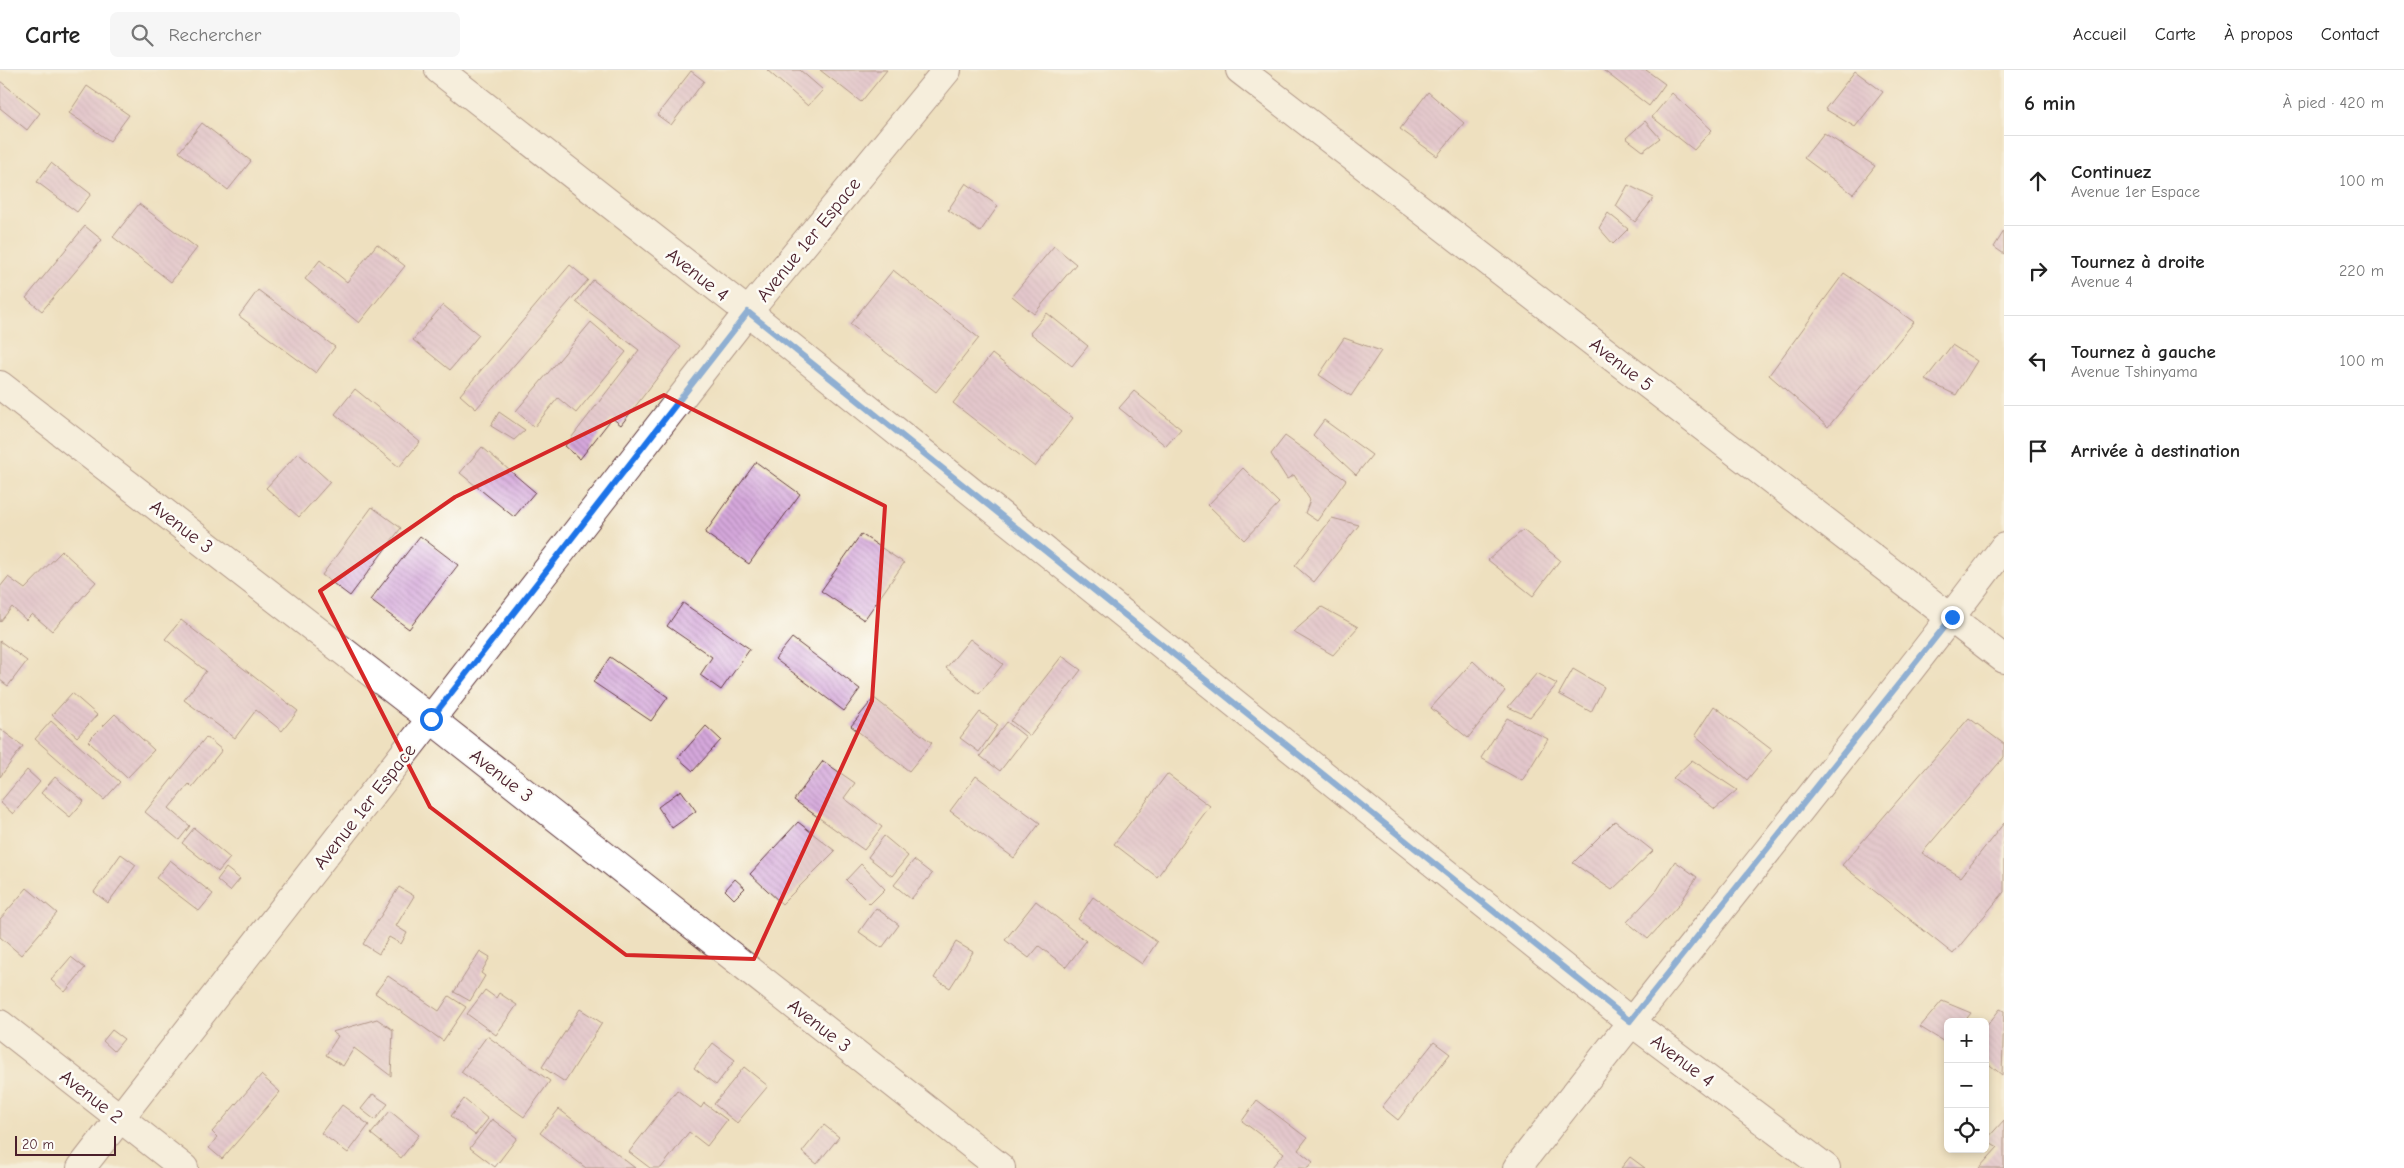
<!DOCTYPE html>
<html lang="fr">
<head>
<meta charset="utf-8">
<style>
  body { margin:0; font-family:"Comic Neue",sans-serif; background:#f6f6f6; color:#222 }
  .controls { position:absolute; right:15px; bottom:15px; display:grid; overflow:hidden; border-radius:8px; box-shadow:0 2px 8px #0003 }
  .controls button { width:45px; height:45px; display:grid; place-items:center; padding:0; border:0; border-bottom:1px solid #e0e0e0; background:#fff; color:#222; font:25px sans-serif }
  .scale { position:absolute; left:15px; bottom:12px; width:101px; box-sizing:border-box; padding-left:5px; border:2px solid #4a1f2b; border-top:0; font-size:14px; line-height:18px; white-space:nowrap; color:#4a1f2b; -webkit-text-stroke:4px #fdfcf7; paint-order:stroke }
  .stop { position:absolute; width:15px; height:15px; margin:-11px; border:4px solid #1a73e8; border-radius:50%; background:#fff }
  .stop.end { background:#1a73e8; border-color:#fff; box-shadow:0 1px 5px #0008 }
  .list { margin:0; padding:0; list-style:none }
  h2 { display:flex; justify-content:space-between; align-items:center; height:65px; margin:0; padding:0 20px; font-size:21px }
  h2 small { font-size:16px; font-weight:400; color:#767676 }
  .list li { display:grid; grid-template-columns:32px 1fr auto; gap:15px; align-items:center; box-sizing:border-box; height:90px; padding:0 20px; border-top:1px solid #e0e0e0 }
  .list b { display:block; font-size:19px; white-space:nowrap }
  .list p { margin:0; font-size:16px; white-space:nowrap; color:#767676 }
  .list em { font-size:16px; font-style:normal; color:#767676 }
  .icon { flex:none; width:28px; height:28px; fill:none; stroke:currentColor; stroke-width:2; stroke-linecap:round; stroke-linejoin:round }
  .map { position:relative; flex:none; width:2004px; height:1098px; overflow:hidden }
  header { display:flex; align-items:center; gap:30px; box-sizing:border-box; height:70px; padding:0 25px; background:#fff; border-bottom:1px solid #e0e0e0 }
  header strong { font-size:24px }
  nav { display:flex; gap:28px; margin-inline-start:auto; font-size:18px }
  .search { width:350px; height:45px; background:#f6f6f6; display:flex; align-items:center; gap:12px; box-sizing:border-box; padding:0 18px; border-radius:8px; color:#767676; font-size:19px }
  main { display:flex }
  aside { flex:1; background:#fff }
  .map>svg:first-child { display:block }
  .building { fill:url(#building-back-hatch) }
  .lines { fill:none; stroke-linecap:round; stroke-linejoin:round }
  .street-casing { stroke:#633c41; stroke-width:30 }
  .street { stroke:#fff; stroke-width:28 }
  .route { stroke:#1a73e8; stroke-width:6 }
  .marked { fill:none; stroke:#d62828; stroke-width:4; stroke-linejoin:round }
  .labels { text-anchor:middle; stroke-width:5; stroke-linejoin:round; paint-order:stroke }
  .street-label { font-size:19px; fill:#4a1f2b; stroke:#fdfcf7 }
</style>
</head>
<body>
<header>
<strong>Carte</strong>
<div class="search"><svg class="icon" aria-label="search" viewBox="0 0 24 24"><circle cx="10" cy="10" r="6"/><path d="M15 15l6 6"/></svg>Rechercher</div>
<nav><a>Accueil</a><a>Carte</a><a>À propos</a><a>Contact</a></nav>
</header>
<main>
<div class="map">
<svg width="2004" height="1098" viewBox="0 0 2004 1098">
  <defs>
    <pattern id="building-back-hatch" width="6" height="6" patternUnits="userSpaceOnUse" patternTransform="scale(1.25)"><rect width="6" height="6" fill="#d5a8dc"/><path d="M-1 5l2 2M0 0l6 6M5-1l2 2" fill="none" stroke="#af88b3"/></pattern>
  </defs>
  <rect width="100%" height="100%" fill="#fdfcf7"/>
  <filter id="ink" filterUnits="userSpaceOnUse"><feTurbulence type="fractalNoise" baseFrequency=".02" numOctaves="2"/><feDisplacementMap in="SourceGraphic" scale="10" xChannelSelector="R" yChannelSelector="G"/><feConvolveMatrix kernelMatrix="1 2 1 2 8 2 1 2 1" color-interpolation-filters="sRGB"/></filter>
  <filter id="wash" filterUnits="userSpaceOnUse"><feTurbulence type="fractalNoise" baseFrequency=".0096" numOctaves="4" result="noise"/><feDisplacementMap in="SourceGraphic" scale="20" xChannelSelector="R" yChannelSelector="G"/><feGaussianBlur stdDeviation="1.12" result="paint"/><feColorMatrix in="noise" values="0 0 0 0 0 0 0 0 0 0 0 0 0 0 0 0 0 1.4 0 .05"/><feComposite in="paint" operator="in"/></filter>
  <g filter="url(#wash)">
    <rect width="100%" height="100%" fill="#eee0bf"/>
    <g id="blocks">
      <g class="building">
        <polygon points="767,0 800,0 823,20 808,36"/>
        <polygon points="820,0 887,0 861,32"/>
        <polygon points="1603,0 1646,0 1665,14 1649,36"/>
        <polygon points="691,1 704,11 671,55 657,45"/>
        <polygon points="1855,1 1883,22 1855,57 1825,39"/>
        <polygon points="0,11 40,43 27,60 0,38"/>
        <polygon points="87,16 129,45 110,71 69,43"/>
        <polygon points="1428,22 1464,53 1437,86 1400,59"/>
        <polygon points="1672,23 1712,60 1694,80 1652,47"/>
        <polygon points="1645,51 1660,68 1643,81 1626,68"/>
        <polygon points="202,53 251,91 228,120 179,82"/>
        <polygon points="1824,63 1875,96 1853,124 1804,88"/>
        <polygon points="51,93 91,124 77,142 37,112"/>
        <polygon points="966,113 998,136 980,162 948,140"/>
        <polygon points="1628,115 1654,128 1635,152 1616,136"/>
        <polygon points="139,134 197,178 171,212 113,167"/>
        <polygon points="1608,143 1628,159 1613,174 1599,158"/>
        <polygon points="85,156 102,170 42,241 26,228"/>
        <polygon points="2004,161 2004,184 1994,177"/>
        <polygon points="377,174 405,196 359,253 305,209 320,190 347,212"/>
        <polygon points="1054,176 1076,194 1034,244 1012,226"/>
        <polygon points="570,195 588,210 476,339 460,325"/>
        <polygon points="893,200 979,268 936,322 850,254"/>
        <polygon points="1844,203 1914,252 1828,357 1769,305"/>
        <polygon points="593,210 681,277 621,355 612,348 580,389 565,376 639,280 576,232"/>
        <polygon points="258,220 335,277 316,303 239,246"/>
        <polygon points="443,235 479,265 450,300 413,270"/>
        <polygon points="1047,243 1088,276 1072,296 1030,263"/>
        <polygon points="591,252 626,282 576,343 558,328 534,357 516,341"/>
        <polygon points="1344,268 1381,281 1351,326 1319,305"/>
        <polygon points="1952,275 1977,291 1956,325 1925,310"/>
        <polygon points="992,284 1073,348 1035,397 953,333"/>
        <polygon points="355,319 420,372 399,397 335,344"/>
        <polygon points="1134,321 1181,359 1166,376 1119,338"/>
        <polygon points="499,342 525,360 514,370 491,356"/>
        <polygon points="1324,350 1372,385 1356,405 1313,365"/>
        <polygon points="1285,366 1346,410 1317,451 1305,443 1310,430 1294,405 1287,409 1271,384"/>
        <polygon points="482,377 535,422 514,447 460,403"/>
        <polygon points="298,383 330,412 299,447 266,418"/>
        <polygon points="756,392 800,424 749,494 705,463"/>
        <polygon points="1243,398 1279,433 1244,470 1208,435"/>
        <polygon points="372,437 401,458 350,526 322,505"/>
        <polygon points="1332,448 1359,455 1314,512 1295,496"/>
        <polygon points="1523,460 1560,490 1533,526 1488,490"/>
        <polygon points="861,464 904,493 864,550 821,521"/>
        <polygon points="420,466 458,495 409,559 370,530"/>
        <polygon points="62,481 96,512 52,561 32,544 26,550 12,537 0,552 0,517 8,507 25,519"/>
        <polygon points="683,533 750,579 721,620 700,605 712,587 667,556"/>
        <polygon points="1322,537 1358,557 1333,585 1293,562"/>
        <polygon points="181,550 298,641 282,661 256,640 235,668 184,630 206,601 165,569"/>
        <polygon points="792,568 860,619 844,641 775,589"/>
        <polygon points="970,569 1003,594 979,624 946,598"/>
        <polygon points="0,571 27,591 8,616 0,610"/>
        <polygon points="1062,586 1081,600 1030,666 1011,651"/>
        <polygon points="610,587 668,627 651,651 593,612"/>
        <polygon points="1473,591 1505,621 1468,668 1431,638"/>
        <polygon points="1573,599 1604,617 1591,642 1559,624"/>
        <polygon points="1537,603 1557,614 1530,647 1508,637"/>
        <polygon points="72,623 97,645 77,667 52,645"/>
        <polygon points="874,628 932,673 909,701 851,656"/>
        <polygon points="1714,636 1772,680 1747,710 1695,665"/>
        <polygon points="980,642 998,655 979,682 960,668"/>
        <polygon points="115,644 154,680 127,708 88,671"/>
        <polygon points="1507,648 1548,669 1522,711 1481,688"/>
        <polygon points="1969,648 2004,674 2004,687 1922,783 1961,807 2004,753 2004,822 1953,884 1842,795"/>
        <polygon points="51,651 120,712 104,730 35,669"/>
        <polygon points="1007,652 1026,667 1000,701 980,686"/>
        <polygon points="706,656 721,670 693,701 678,688"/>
        <polygon points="0,659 23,676 0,707"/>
        <polygon points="206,667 222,680 192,717 189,714 169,738 190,756 179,770 145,742"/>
        <polygon points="1692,690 1737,720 1715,739 1673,708"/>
        <polygon points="823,691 855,713 844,728 882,757 864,780 794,730"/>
        <polygon points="27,700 40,712 13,744 0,732"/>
        <polygon points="1167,704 1210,736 1157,807 1114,774"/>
        <polygon points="976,706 1040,753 1014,788 950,741"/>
        <polygon points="55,707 84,731 70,747 41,723"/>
        <polygon points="681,720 696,741 672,758 658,737"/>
        <polygon points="1615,751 1653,781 1612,820 1573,793"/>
        <polygon points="798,752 835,781 782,834 750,804"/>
        <polygon points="194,758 230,788 218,802 182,773"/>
        <polygon points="884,766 908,786 892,806 868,787"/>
        <polygon points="121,784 136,795 108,833 94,822"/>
        <polygon points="170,790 213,824 199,841 156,808"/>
        <polygon points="914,790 932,804 911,829 894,815"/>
        <polygon points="1675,791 1697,807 1679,835 1648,869 1627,852 1657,820"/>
        <polygon points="861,794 885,819 870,834 846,810"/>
        <polygon points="226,798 240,809 230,821 217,810"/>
        <polygon points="735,809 745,818 734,829 725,820"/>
        <polygon points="399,817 414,826 396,856 407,863 401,874 389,867 379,884 363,874"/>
        <polygon points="27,818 57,843 21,885 0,867 0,849"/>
        <polygon points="1093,827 1157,872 1142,894 1078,849"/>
        <polygon points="1036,831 1086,871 1066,897 1039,876 1029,888 1005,870"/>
        <polygon points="876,838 899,855 882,878 859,862"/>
        <polygon points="956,872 973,882 950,918 934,908"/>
        <polygon points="480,881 490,887 481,903 485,906 470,931 454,922"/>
        <polygon points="71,887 85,898 65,922 51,910"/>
        <polygon points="388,906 439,941 449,926 466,937 443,971 375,923"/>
        <polygon points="485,920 496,928 499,923 517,935 496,965 467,944"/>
        <polygon points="1942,931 1971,943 1964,952 1948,952 1946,973 1920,957"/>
        <polygon points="580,939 602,953 565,1012 542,997"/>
        <polygon points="2000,939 2004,941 2002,1005 1985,991 1985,958"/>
        <polygon points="377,949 393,960 391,1006 354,978 343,996 326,985 338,966 332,962"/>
        <polygon points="112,960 124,969 114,981 103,971"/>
        <polygon points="487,966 550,1011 524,1047 461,1002"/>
        <polygon points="1434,972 1450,984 1398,1050 1382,1037"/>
        <polygon points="713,973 735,990 716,1015 694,998"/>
        <polygon points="744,997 768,1016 737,1053 714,1034"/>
        <polygon points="261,1005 280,1022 222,1089 209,1078 217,1067 212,1062"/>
        <polygon points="677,1020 701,1038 704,1033 727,1050 707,1076 689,1062 661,1098 650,1098 629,1082"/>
        <polygon points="373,1024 388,1034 375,1050 361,1039"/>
        <polygon points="464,1029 488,1049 475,1065 451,1046"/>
        <polygon points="1257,1030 1307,1068 1298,1080 1313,1092 1308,1098 1271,1098 1284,1083 1242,1051"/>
        <polygon points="342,1035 369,1055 348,1083 321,1063"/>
        <polygon points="559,1039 635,1098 586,1098 540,1063"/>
        <polygon points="390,1041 419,1065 401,1088 371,1064"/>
        <polygon points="492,1049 517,1068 495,1097 470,1078"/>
        <polygon points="2004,1050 2004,1098 1979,1098 1998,1077 1986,1070"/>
        <polygon points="824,1055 839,1067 817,1094 802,1082"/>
        <polygon points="1630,1087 1645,1098 1621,1098"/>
      </g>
    </g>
  </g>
  <g filter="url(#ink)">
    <use href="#blocks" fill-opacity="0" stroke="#633c41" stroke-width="1"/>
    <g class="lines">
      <defs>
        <g id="street">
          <polyline points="439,0 748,242 1630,951 1826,1098"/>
          <polyline points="1240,0 2004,589"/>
          <polyline points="0,315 431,649 1001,1098"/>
          <polyline points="0,954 184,1098"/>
          <polyline points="81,1098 748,242 947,0"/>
          <path d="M1517 1098C1678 890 1846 687 2004 477"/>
        </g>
      </defs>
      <use href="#street" class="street-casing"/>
      <use href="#street" class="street"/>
    </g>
  </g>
  <g class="lines" filter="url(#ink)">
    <polyline class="route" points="431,649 748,242 1630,951 1952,547"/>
  </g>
  <path d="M0 0H2004V1098H0ZM664 325 885 436 872 631 754 889 626 885 430 737 320 521 455 427Z" fill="#eee0bf" fill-opacity=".55" fill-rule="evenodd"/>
  <path class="marked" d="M664 325 885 436 872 631 754 889 626 885 430 737 320 521 455 427Z"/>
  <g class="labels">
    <g class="street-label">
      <text transform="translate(808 169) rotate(-51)" y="7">Avenue 1er Espace</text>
      <text transform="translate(698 204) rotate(38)" y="7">Avenue 4</text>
      <text transform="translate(1622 294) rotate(38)" y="7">Avenue 5</text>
      <text transform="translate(182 456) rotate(38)" y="7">Avenue 3</text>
      <text transform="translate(502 705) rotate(38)" y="7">Avenue 3</text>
      <text transform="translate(364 736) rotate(-52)" y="7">Avenue 1er Espace</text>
      <text transform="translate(820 955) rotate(38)" y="7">Avenue 3</text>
      <text transform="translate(1683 990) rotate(37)" y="7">Avenue 4</text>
      <text transform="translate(92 1026) rotate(38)" y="7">Avenue 2</text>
    </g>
  </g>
</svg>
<div class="controls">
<button>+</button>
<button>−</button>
<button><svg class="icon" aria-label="locate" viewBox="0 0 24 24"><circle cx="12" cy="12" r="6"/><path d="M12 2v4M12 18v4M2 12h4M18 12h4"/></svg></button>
</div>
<div class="scale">20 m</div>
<div class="stop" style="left:431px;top:649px"></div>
<div class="stop end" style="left:1952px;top:547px"></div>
</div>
<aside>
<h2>6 min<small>À pied · 420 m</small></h2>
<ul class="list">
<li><svg class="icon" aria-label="ahead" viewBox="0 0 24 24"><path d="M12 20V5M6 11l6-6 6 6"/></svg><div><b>Continuez</b><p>Avenue 1er Espace</p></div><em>100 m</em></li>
<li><svg class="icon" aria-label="right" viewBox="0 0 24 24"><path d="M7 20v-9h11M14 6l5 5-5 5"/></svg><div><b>Tournez à droite</b><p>Avenue 4</p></div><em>220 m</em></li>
<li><svg class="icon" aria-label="left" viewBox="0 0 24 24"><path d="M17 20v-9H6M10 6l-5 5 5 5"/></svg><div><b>Tournez à gauche</b><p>Avenue Tshinyama</p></div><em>100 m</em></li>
<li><svg class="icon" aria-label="arrive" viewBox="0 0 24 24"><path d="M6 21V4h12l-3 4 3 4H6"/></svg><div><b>Arrivée à destination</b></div></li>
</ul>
</aside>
</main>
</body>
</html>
